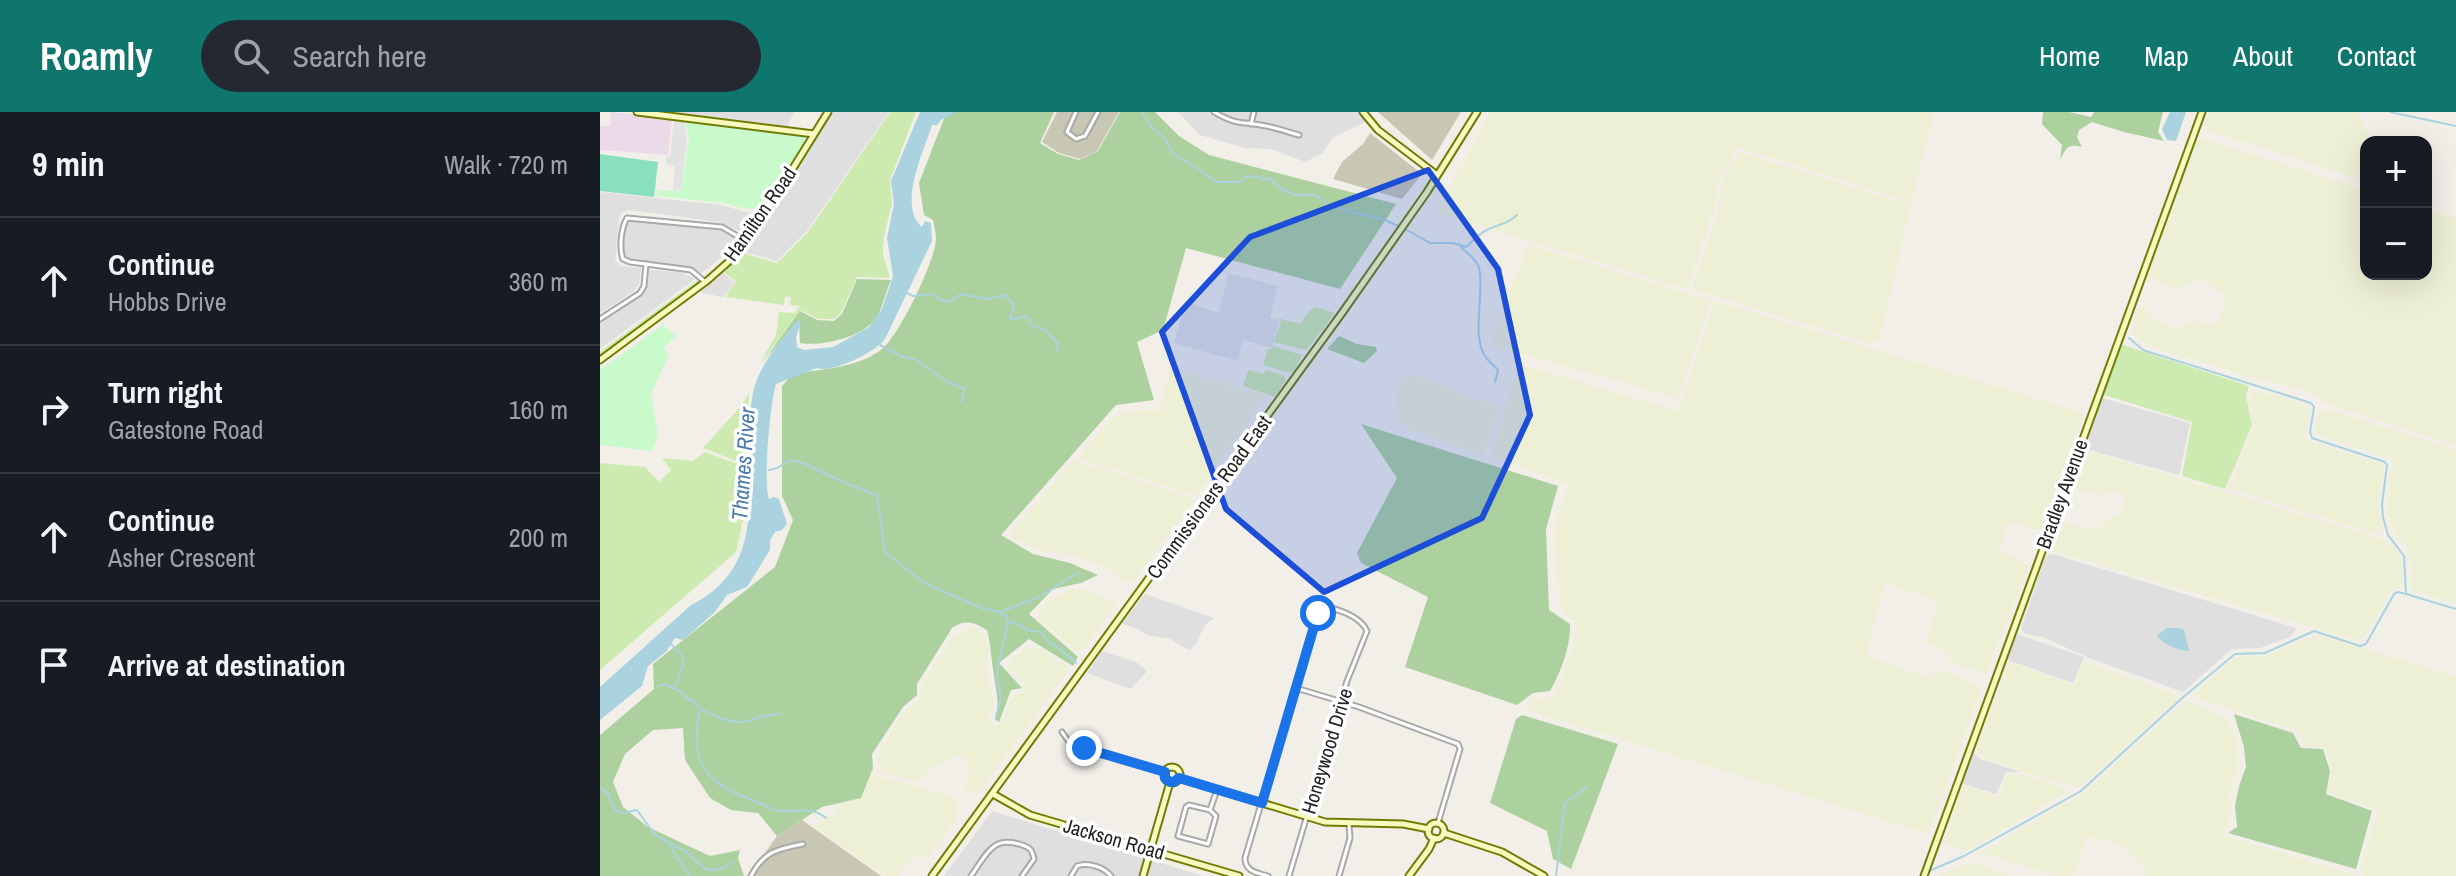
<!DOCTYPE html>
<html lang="en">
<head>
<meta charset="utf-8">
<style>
  body { margin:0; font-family:"Archivo Narrow",sans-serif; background:#242831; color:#f1f3f6 }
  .controls { position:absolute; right:24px; top:24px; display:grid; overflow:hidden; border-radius:16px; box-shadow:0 8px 32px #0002 }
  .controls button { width:72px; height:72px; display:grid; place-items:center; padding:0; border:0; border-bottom:2px solid #363941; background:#171b24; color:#f1f3f6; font:40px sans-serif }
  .stop { position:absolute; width:24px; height:24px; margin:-18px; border:6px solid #1a73e8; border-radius:50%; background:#fff }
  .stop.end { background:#1a73e8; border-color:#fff; box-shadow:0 2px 8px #0008 }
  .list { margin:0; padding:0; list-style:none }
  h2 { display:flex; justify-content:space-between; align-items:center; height:104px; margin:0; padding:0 32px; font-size:34px }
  h2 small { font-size:26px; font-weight:400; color:#9ea1a6 }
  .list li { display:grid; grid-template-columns:52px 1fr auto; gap:24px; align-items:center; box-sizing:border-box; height:128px; padding:0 32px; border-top:2px solid #363941 }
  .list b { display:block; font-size:30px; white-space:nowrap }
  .list p { margin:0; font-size:26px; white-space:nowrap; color:#9ea1a6 }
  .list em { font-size:26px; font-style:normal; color:#9ea1a6 }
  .icon { flex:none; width:44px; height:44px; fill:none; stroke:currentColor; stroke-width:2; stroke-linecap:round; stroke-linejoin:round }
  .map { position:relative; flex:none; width:1856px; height:764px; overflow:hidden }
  header { display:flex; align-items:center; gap:48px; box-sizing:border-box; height:112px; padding:0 40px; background:#0f766e; color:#fff }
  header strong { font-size:38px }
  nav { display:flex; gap:44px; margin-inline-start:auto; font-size:28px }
  .search { width:560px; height:72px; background:#242831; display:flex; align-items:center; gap:20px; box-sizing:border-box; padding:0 28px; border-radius:44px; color:#9ea1a6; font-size:30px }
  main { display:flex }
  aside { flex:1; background:#171b24 }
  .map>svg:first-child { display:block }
  .residential { fill:#e0dfdf }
  .industrial { fill:#ebdbe8 }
  .construction { fill:#c7c7b4 }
  .farmland { fill:#eef0d5 }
  .grass { fill:#cdebb0 }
  .forest { fill:#add19e }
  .park { fill:#c8facc }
  .pitch { fill:#88e0be }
  .parking { fill:#e2e2e2 }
  .water { fill:#aad3df }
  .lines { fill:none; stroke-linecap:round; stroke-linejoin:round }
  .stream { stroke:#aad3df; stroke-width:2 }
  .street-casing { stroke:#a9a9a9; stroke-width:7 }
  .secondary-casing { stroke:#707d05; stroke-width:9 }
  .street { stroke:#fff; stroke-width:3 }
  .secondary { stroke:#f7fabf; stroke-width:5 }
  .route { stroke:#1a73e8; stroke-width:10 }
  .marked { fill:#1d4ed8; fill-opacity:0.2; stroke:#1d4ed8; stroke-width:6; stroke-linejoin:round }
  .labels { text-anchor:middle; stroke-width:7; stroke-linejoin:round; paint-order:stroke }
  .street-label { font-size:20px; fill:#222; stroke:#fff }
  .water-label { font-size:22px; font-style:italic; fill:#4a7aab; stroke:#fff }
</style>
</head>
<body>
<header>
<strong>Roamly</strong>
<div class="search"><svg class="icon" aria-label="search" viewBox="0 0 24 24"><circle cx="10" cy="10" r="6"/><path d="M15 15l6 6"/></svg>Search here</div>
<nav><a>Home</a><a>Map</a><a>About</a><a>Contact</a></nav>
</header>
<main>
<aside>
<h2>9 min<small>Walk · 720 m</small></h2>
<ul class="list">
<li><svg class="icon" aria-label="ahead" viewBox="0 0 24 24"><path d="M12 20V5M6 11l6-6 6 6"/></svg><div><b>Continue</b><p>Hobbs Drive</p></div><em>360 m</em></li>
<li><svg class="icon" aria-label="right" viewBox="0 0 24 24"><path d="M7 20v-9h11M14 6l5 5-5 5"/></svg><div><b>Turn right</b><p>Gatestone Road</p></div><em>160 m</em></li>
<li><svg class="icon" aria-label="ahead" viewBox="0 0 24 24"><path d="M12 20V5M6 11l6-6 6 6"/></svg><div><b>Continue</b><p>Asher Crescent</p></div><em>200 m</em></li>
<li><svg class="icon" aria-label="arrive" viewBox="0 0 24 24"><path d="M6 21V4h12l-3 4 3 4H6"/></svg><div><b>Arrive at destination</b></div></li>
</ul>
</aside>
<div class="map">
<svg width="1856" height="764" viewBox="0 0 1856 764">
  <rect width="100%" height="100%" fill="#f2efe9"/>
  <g class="residential">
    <polygon points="78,0 194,0 187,15 77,3"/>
    <polygon points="233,0 289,0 207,119 177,149 143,140"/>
    <polygon points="578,0 760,0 765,10 732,26 723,41 705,50 671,37 645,36 600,23"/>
    <polygon points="0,80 121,93 152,102 141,120 119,110 29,98 22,100 19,106 15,149 21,154 41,156 40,171 33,180 0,201"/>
    <polygon points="31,107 111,116 125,119 137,126 120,147 100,162 88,155 30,148 25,146 23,141 26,112"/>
    <polygon points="49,158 80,160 95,167 0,237 0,210 41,182 46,173"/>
    <polygon points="123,161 135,171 123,185 102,181 101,178"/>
    <polygon points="1499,285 1590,311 1579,363 1482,336"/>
    <polygon points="1453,442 1696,516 1695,519 1690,525 1660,536 1632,537 1583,580 1489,546 1443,525 1425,522 1421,517 1423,511 1445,446 1448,443"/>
    <polygon points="545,482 614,506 605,513 596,531 590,538 585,536 570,527 547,523 538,517 522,512"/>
    <polygon points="1414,521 1484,545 1473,571 1405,547"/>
    <polygon points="502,539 536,550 547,559 531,577 487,561"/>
    <polygon points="1372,639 1380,647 1421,660 1406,660 1396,682 1361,671"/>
    <polygon points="392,699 603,764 344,764"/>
  </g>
  <polygon class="industrial" points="11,0 72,7 68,43 0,38 0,14 10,14"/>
  <g class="construction">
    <polygon points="457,0 519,0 497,39 480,47 459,41 442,30"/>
    <polygon points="778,0 861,0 832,48"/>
    <polygon points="770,21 822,62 802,87 733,67 742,50 763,32"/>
    <polygon points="202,708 281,764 148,764 177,724"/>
  </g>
  <g class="farmland">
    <polygon points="890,0 1334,0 1311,90 1134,34 1131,49 1116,73 1115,92 1087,177 841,102 839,95"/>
    <polygon points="1609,0 1758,0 1771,30 1766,30 1766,69 1603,17"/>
    <polygon points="1600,26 1766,78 1766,162 1826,162 1826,97 1856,106 1856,333 1724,291 1712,280 1650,265 1558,237 1534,224 1533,216 1540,193 1548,198 1550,205 1575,218 1592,208 1617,214 1627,181 1615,178 1612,173 1598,167 1579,178 1547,166 1595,29"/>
    <polygon points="1138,40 1311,93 1280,226 1272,232 1091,177 1119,97 1121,72"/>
    <polygon points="934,134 1108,188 1108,195 1081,276 1075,285 896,235 891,230 926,136"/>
    <polygon points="1114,189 1484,301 1440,419 1410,410 1398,439 1429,453 1386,563 1350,549 1345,540 1332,533 1327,527 1338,489 1285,471 1266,543 1331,567 1338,557 1382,575 1329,722 926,598 929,591 940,586 955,584 972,538 976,517 974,509 964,500 959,491 958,455 954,438 954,417 969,372 892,345 891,342 916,257 921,253 1079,299"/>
    <polygon points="573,255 666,284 596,384 478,346 513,305 529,299 560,298 569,260"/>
    <polygon points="810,262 899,295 884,344 808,317 798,308 796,281 804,265"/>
    <polygon points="1653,278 1698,290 1707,295 1710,299 1704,323 1707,328 1779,351 1784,354 1778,393 1781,412 1780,419 1773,421 1629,376 1654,316 1650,294"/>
    <polygon points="1726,297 1856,338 1856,493 1810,477 1811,457 1806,433 1792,416 1786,395 1793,350 1790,347 1715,322 1718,300"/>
    <polygon points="1488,339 1782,427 1798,440 1802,450 1802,472 1791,480 1763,527 1756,528 1452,439 1448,437 1459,408 1496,419 1508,406 1520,401 1525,385 1522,381 1513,379 1503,383 1471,377 1485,340"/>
    <polygon points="477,349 595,387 532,470 521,468 509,458 492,450 466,442 439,438 413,427 412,417 439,390 470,351"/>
    <polygon points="480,476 512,489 515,493 483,539 476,539 439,507 439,501 448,490 462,481"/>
    <polygon points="369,516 378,517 385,525 389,539 386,558 395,594 388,606 388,610 393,614 401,613 411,586 415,582 425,580 426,574 407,555 411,547 427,536 441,537 454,548 468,553 468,559 379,680 367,681 365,675 369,657 364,645 358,643 340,653 331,655 318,670 285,661 277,648 279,639 304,600 319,589 322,572 352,526"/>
    <polygon points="1717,523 1856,564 1856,764 1769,764 1763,762 1760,755 1778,698 1727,680 1733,660 1725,636 1706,634 1698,619 1592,584 1637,545 1667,543"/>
    <polygon points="1483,550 1576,582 1579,586 1478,676 1424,660 1378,643 1377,634 1409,552 1413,551 1474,573"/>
    <polygon points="1587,588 1626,606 1637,626 1639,655 1629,680 1631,693 1629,712 1619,722 1758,764 1546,764 1540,751 1526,736 1514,730 1486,725 1475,762 1470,764 1455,764 1381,741 1482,682"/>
    <polygon points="255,658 358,686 356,707 328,746 320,743 307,750 298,764 285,764 213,714 234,703"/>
    <polygon points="1407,662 1424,663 1458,673 1467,680 1370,737 1362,737 1344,730 1360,679 1365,675 1369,675 1398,685"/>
    <polygon points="1370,750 1413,764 1338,764"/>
  </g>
  <g class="grass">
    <polygon points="290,0 316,0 290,68 292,91 284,124 283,142 290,166 257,165 241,201 234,207 218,207 201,198 160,251 176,223 179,200 195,201 200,194 190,193 191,185 185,184 184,193 125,185 136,170 124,160 142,141 177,151 208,120"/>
    <polygon points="98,168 98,172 0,246 0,240"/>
    <polygon points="716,195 735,201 707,237 701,237 674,230 681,209 677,206 700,212 710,198"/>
    <polygon points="1520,232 1649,274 1646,284 1652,313 1625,377 1582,364 1592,310 1501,282"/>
    <polygon points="673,234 702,243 695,258 690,261 663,253 668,237 672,237"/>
    <polygon points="648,258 664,262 665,258 684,264 686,268 675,285 643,274"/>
    <polygon points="149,281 146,358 139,350 103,336 142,293"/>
    <polygon points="105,340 137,352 146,362 144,404 136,440 0,558 0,351 45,355 59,370 71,358 62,346 93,349"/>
  </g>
  <g class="forest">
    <path d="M352 0H454L440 31 458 42 479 48 498 39 520 0H555L579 24 609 43 796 92 740 177 586 136 563 218 537 230 554 288 516 293 401 423 433 442 470 451 498 463 481 471 453 477 429 502 478 545 473 554 429 527 399 551 422 576 411 578 399 610 395 607C400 590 396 580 394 563 391 547 391 533 387 518 374 510 365 507 352 516L317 572V583L303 595 272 642 273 656 261 686 222 695 177 724 158 701 131 698 110 686 85 648 83 616 53 618 25 642 13 670 23 695 48 715 110 744 140 738 138 746 144 764H0V623L54 577 53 552 175 455 193 408 182 384V274L194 261C221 258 260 255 282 237 299 224 336 147 336 127 336 121 334 114 333 108L324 103 319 71 345 4Z"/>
    <path d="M1443 0H1469L1491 5 1494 0H1563L1558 20 1564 29 1524 20 1492 10 1479 18 1477 25 1482 35C1468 31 1466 36 1460 48L1462 33 1442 12Z"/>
    <path d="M257 167 291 168C286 179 283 194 277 205 264 225 222 235 200 231L199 208 161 252 200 199 217 208 234 209 242 202Z"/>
    <polygon points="739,224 757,232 776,235 777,239 764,251 727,237"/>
    <path d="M761 312 958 374 946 417 949 498 970 512C971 533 961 560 950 579L933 581 917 593 805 555 828 485 761 451 757 441 797 366Z"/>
    <polygon points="1634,602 1693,621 1701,636 1723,637 1730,659 1726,682 1772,699 1756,757 1628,721 1637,715 1635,694 1639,674 1646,655 1644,635"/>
    <polygon points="922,603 1018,632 971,757 953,747 947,719 890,691 916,607"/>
  </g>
  <g class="park">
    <polygon points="84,8 202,23 205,28 165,95 147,97 123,91 57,84 58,78 81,79 89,27"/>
    <polygon points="63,213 76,224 63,237 69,242 51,282 58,324 52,339 0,333 0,258"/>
  </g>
  <polygon class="pitch" points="0,42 58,50 54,85 0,79"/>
  <g class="parking">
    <polygon points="74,8 84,9 87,28 81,78 73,78 75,54 66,52 66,46 70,44"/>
    <polygon points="628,161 678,174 670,205 679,209 672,236 643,228 638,249 574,231 586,190 619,201"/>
  </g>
  <g class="water">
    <path d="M320 0H356L341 8 337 13H332C324 39 297 94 322 115L325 109 331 111 332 129 285 227C276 240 231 262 217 256L176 272C170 292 163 370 169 387L174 385 179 387 187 412 182 418 175 420 170 428V438L147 475 127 483 115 500 83 528 75 526 66 540 48 554 42 574 0 608V575L91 493C178 450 138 358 153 281 159 253 180 229 198 208L201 210 196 225 197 235 204 238 233 235 269 215 282 197 293 164 287 126 294 92 291 69Z"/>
    <polygon points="1570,0 1586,0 1576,29 1567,28 1562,17"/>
    <path d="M1567 516H1580L1584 518 1589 539C1579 539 1562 532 1557 523Z"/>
  </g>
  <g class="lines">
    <g class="stream">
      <polyline points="542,0 551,14 565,27 572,41 602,59 616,70 640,70 647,64 659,65 665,68 669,66 680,76 694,83 715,83 727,92 755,101 783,107 798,114"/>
      <polyline points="1790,0 1856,14"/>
      <path d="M805 117 830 131H853L866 135C873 129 878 122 887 118 898 112 907 113 917 103"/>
      <path d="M859 132C865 141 876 145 879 156 885 180 871 223 885 244 888 249 894 253 898 258L895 270"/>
      <polyline points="307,181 313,184 333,182 339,187 349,190 361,182 388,187 405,183 414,193 410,207 416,207 426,204 433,214 445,218 459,232 456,239"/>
      <polyline points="1529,226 1543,238 1711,291 1714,295 1710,320 1712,326 1785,350 1787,353 1782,392 1783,405 1788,423 1804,444 1806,482 1856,497"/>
      <polyline points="280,233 303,245 315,247 346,269 365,277 361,290"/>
      <polyline points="169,358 177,356 190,348 203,351 243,370 277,383 285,440 324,471 384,497 400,500 439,485 479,460"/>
      <path d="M410 510C424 512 422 520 441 520L450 532 458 535 476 551"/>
      <polyline points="70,531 81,542 84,550 74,577"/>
      <path d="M59 574 65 572 83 581 84 585 95 590 100 597C88 658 109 672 162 692 167 694 173 699 179 699 197 701 210 693 226 706"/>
      <path d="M101 597C112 602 127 611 140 610 153 609 164 602 180 602"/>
      <polyline points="396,605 401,586 397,567 398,555 408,510 406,504 400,501"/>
      <polyline points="0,675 8,682 16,699 22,701 37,698 55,723 86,740 103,755 109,758 122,757 132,750"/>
      <path d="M71 734C73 744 84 751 89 764"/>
      <polyline points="1329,759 1364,744 1481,679 1581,587 1635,542 1665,541 1714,519 1760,534 1766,532 1794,482 1798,480 1806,482"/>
      <polyline points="956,764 965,691 987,675"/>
    </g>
    <defs>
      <g id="street">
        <polyline points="476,0 467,20 476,27 485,24 498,0"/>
        <path d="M614 0C638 14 642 9 666 14 677 16 688 20 699 23"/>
        <polyline points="651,12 654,0"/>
        <path d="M104 169 91 158 84 157 30 150 23 147C19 136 21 116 27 106L122 115 146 129"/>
        <polyline points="0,207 40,181 44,174 46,152"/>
        <polyline points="696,576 759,595 858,632 860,637 838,711"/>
        <polyline points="462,620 469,630 475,632 565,660"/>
        <polyline points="610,698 589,693 586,695 578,724 608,732 616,704 610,698 617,678"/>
        <path d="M151 764C164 739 178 737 203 732"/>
        <path d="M371 764C387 742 392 723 422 733 431 736 432 738 434 747L422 764"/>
        <path d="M471 764 477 754C488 750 504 755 511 764"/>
        <path d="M668 764C658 761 645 760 645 746L720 493C736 497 760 503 767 519L747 569 689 764"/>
        <polyline points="739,764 750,726 749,712"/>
      </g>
      <g id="secondary">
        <polyline points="37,0 214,22"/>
        <polyline points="763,0 778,18 837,63"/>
        <polyline points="0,248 108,168 134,145 157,114 228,0"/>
        <circle cx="572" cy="663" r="8"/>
        <polyline points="579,666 725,710 803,712 829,717"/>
        <polyline points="393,682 430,703 639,764"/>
        <circle cx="836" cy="719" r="8"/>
        <polyline points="844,721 902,740 944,764"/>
        <polyline points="332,764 742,201 827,80 877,0"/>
        <polyline points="543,764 570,670"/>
        <polyline points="809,764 829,737 834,726"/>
        <polyline points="1324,764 1602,0"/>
      </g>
    </defs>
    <use href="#street" class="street-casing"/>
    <use href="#secondary" class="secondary-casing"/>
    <use href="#street" class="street"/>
    <use href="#secondary" class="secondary"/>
  </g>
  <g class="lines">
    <polyline class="route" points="484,636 565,660 565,666 570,670 574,670 579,666 662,691 718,501"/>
  </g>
  <path class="marked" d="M828 58 898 157 930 303 882 406 724 480 626 397 562 220 650 125Z"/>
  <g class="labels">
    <g class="street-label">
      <text transform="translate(160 102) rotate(-55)" y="7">Hamilton Road</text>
      <text transform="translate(1462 382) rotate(-70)" y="7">Bradley Avenue</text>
      <text transform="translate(609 385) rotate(-54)" y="7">Commissioners Road East</text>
      <text transform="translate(727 639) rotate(-73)" y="7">Honeywood Drive</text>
      <text transform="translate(514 727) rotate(16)" y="7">Jackson Road</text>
    </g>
    <g class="water-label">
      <text transform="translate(143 352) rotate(-86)" y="8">Thames River</text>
    </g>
  </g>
</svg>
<div class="controls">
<button>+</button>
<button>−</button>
</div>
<div class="stop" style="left:718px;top:501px"></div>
<div class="stop end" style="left:484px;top:636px"></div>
</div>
</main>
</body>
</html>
